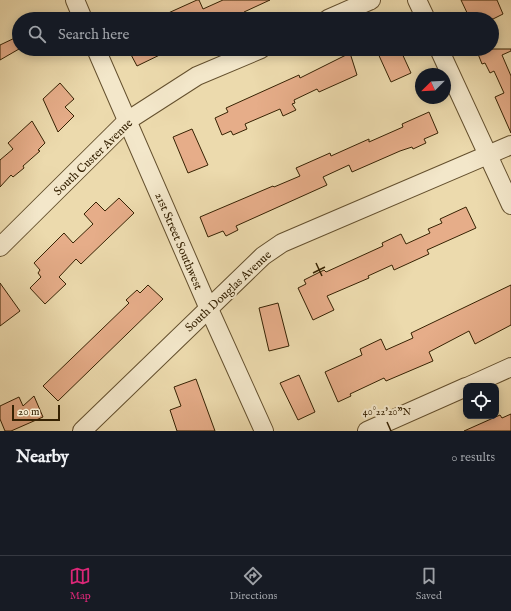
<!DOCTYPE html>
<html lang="en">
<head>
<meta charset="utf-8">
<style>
  body { margin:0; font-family:"IM FELL English",serif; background:#242831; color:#f1f3f6 }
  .controls { position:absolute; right:12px; bottom:12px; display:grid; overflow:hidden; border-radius:8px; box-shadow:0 2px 10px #0003 }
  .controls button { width:36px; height:36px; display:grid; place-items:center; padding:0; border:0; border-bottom:1px solid #363941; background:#171b24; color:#f1f3f6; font:20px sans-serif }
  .compass { position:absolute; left:415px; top:68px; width:36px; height:36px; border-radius:50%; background:#171b24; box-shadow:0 2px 10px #0003; rotate:246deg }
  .scale { position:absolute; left:12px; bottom:10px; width:48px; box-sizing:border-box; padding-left:4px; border:2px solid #362203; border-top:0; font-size:11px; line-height:14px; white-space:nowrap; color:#362203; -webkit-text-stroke:3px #f3e7ca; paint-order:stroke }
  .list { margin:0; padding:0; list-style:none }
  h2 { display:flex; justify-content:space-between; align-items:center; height:52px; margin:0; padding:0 16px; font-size:17px }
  h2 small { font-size:13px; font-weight:400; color:#9ea1a6 }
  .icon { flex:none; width:22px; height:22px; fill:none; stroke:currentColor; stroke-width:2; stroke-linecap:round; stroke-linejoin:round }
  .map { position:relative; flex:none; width:511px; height:431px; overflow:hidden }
  .search { position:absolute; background:#171b24; box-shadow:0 2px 10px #0003; left:12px; right:12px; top:12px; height:44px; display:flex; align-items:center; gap:10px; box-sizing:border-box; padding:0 14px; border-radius:22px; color:#9ea1a6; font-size:15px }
  .sheet { height:124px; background:#171b24 }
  nav { display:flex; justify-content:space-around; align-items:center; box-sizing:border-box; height:56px; border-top:1px solid #363941; background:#171b24; font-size:11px; color:#9ea1a6 }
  nav a { display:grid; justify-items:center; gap:2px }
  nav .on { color:#db2777 }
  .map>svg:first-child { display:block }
  .building { fill:#e6ad89; stroke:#362203 }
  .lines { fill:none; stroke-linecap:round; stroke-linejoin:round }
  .minor-casing { stroke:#64502e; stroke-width:20 }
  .minor { stroke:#f3e7ca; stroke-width:18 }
  .ticks { fill:none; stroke:#362203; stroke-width:1.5 }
  .labels { text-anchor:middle; stroke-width:4; stroke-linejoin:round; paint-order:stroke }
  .street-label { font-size:12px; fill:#362203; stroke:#f3e7ca }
  .ticks-label { font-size:10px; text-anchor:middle; fill:#362203; stroke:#f3e7ca; stroke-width:4; stroke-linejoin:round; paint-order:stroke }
</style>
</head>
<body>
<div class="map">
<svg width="511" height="431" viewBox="0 0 511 431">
  <rect width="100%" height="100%" fill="#ecdaad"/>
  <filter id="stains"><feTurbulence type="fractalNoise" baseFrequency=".005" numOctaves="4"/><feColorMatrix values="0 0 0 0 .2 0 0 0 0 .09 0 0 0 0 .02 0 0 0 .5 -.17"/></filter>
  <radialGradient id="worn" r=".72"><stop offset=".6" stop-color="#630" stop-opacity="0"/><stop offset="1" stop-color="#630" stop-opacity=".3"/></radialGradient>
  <g class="building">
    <polygon points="197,0 199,0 203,9 223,0 270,0 244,12 246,15 236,19 155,19"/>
    <polygon points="461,0 497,0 503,14 493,19 470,19"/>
    <polygon points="19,36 19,49 0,60 0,45"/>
    <polygon points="128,49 172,49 137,66"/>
    <polygon points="376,49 400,49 411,73 391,82"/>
    <polygon points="476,49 511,49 511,51 502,55 511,76 511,133 495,97 504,93 494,71 490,73 485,63 482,64"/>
    <polygon points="350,53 357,75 319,92 317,89 294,100 295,103 292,104 296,110 283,116 280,109 245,124 247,129 233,135 231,131 222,135 215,118 228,112 226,108 299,75 300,78"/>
    <polygon points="60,83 74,99 65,107 74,116 58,132 43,99"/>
    <polygon points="429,112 438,133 424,139 426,143 413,149 412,147 400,151 352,172 349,165 323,177 327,185 236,226 238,230 226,236 223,231 208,237 200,217 273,186 274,187 300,176 296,168 330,153 331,156 369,139 369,142 403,127 402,124"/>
    <polygon points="32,121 45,143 38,150 40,151 23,166 24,168 13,177 11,175 0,187 0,160 13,149 8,143"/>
    <polygon points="192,129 208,165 188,173 173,137"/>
    <polygon points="119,198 134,213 81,264 76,259 59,277 66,284 45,304 30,288 41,277 38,273 40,270 34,263 64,233 73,243 93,224 84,214 96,202 105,211"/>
    <polygon points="466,207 476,228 427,250 429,254 394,270 392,265 368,276 369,278 327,296 334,310 313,320 298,288 306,284 304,280 324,270 326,272 383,246 382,243 401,234 406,244 430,233 428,229 442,223 440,219"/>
    <polygon points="0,283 20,311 0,326"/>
    <polygon points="148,285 163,299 58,401 43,386 129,303 126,300 137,290 140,293"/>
    <polygon points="511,285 511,325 475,344 469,331 429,352 433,361 386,381 384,378 350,394 351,396 338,402 325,372 362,355 360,349 381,339 386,350 413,338 411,333"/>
    <polygon points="278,303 289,346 269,351 259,308"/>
    <polygon points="299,375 315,412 298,420 280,383"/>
    <polygon points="196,379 215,431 177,431 170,410 181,406 174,387"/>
    <polygon points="34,396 43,417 11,431 5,431 0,419 0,406 19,397 23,406"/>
    <polygon points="511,414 511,431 464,431 500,415 502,418"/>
  </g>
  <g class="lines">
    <defs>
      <g id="minor">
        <polyline points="75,0 83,19"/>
        <polyline points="417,0 426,19"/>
        <polyline points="328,19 371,0"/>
        <polyline points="96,49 209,309 264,431"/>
        <polyline points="439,49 511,205"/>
        <polyline points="0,247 127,121 197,76 261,49"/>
        <polyline points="469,386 511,367"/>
        <polyline points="82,431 263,256 282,243 511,145"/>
        <polyline points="367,431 466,387"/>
      </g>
    </defs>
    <use href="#minor" class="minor-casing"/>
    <use href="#minor" class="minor"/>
  </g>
  <path class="ticks" d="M316 263 322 276M313 273 325 267M387 422 391 431"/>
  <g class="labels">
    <g class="street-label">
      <text transform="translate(93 157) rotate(-44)" y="4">South Custer Avenue</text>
      <text transform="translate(179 241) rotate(67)" y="4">21st Street Southwest</text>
      <text transform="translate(228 291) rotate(-43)" y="4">South Douglas Avenue</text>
    </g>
  </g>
  <g class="ticks-label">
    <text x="387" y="415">40°22'20"N</text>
  </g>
  <rect width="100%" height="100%" filter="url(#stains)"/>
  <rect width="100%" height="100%" fill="url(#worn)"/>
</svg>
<div class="controls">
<button><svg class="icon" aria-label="locate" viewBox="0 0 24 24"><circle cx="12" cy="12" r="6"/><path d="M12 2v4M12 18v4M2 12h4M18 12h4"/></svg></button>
</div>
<svg class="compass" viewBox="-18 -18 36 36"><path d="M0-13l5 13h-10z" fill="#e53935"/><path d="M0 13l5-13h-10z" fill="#9ea1a6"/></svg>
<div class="scale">20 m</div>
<div class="search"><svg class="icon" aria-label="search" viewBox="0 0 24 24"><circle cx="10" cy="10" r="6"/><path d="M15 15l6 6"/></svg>Search here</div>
</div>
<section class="sheet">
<h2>Nearby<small>0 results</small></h2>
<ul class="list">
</ul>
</section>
<nav>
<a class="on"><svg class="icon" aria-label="map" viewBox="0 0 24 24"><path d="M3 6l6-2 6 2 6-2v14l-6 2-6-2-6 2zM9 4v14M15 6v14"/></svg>Map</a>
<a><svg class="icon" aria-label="directions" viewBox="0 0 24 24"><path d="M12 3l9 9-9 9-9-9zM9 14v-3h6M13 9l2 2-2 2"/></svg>Directions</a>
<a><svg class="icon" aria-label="saved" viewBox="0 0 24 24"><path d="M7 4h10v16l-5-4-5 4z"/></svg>Saved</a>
</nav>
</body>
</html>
